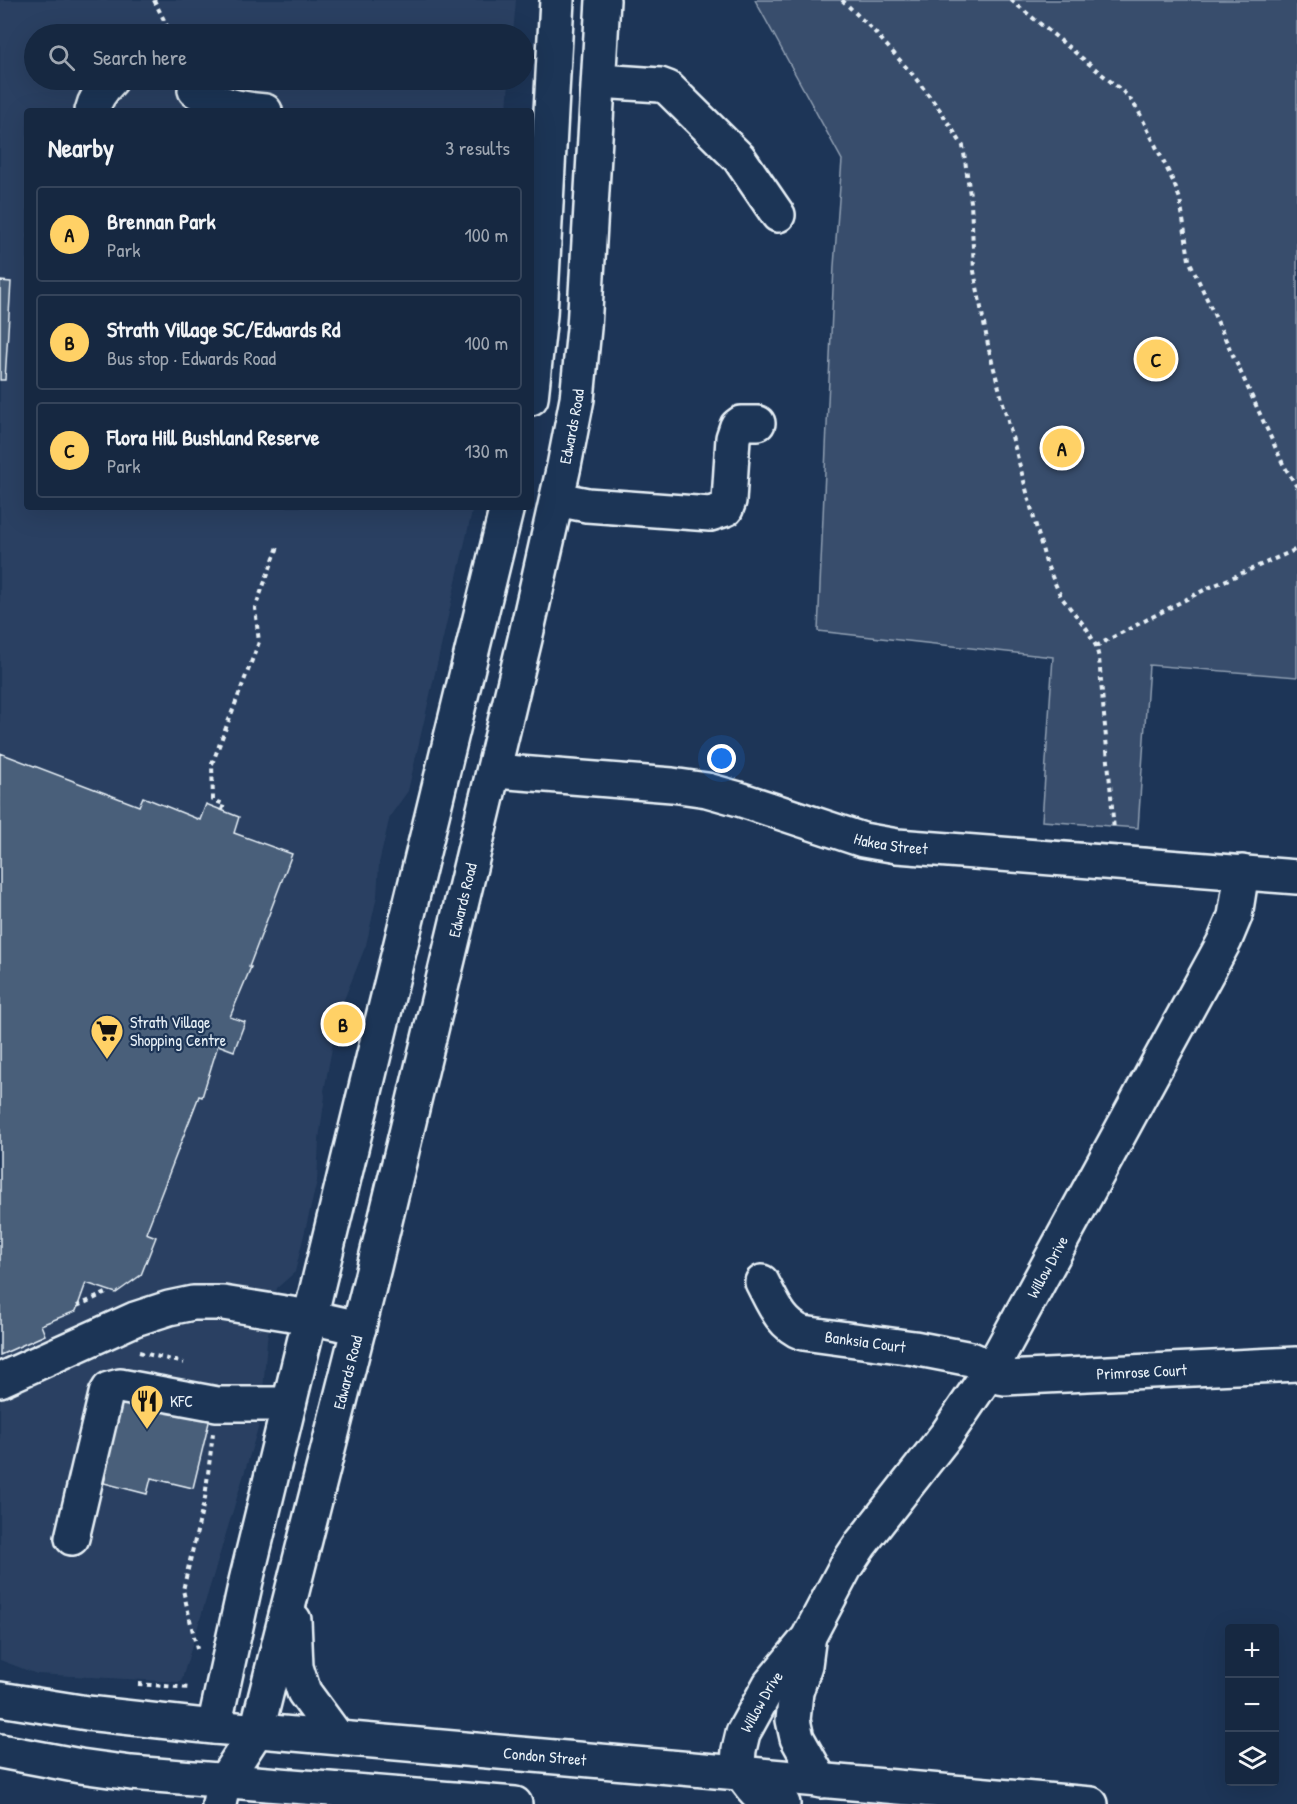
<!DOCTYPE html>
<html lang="en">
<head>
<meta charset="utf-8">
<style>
  body { margin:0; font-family:"Patrick Hand",sans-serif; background:#23344c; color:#f1f3f6 }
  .controls { position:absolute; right:18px; bottom:18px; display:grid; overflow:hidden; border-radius:6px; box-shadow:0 6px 24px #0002 }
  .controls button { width:54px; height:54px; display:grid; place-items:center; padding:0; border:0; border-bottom:2px solid #35445a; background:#162841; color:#f1f3f6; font:30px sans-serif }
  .you { position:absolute; left:722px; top:759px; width:21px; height:21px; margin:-15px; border:4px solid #fff; border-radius:50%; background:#1a73e8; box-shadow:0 0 0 9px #1a73e833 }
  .badge { display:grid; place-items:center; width:39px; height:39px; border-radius:50%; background:#ffd166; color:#111; font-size:20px; font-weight:700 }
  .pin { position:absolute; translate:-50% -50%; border:3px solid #fff; box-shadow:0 2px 6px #0006 }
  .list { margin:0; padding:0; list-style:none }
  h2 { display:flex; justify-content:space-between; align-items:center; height:78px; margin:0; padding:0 24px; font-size:26px }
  h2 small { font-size:20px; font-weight:400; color:#9ea6b1 }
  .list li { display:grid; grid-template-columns:39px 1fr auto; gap:18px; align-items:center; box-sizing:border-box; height:96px; margin:0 12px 12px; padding:0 12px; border:2px solid #35445a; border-radius:6px }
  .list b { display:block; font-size:22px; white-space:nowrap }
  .list p { margin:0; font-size:20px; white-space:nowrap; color:#9ea6b1 }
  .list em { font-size:20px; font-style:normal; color:#9ea6b1 }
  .icon { flex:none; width:33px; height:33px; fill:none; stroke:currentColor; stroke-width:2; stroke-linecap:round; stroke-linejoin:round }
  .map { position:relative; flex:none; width:1297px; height:1804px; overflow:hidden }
  .search { position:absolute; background:#162841; box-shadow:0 6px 24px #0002; left:24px; top:24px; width:510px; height:66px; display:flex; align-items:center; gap:15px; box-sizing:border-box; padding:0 21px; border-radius:33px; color:#9ea6b1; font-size:22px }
  .panel { position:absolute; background:#162841; box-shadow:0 6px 24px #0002; left:24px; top:108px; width:510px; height:402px; border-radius:6px }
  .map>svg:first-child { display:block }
  .built { fill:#2a4162 }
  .green { fill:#374d6c; stroke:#909fb2; stroke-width:1.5 }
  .building { fill:#495e7a; stroke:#e8f1f8; stroke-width:1.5 }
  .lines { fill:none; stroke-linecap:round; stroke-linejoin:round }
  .minor-casing { stroke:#e8f1f8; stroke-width:38 }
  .major-casing { stroke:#e8f1f8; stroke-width:38 }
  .path { stroke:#e8f1f8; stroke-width:4; stroke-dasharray:4.5 4.5; stroke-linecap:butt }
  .minor { stroke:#1d3557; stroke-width:33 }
  .major { stroke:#1d3557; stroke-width:33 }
  .labels { text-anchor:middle; stroke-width:4.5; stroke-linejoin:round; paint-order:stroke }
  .street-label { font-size:16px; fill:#e8f1f8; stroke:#1d3557 }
  .poi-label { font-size:16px; fill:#e8f1f8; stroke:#1d3557; text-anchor:start }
</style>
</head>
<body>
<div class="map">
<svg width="1297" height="1804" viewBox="0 0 1297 1804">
  <rect width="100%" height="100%" fill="#1d3557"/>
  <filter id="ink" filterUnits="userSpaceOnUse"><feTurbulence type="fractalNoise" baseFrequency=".0167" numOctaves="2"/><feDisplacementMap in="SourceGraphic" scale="12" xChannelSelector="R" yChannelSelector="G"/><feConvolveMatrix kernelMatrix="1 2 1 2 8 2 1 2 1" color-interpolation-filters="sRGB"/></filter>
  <g filter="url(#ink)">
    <polygon class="built" points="0,0 516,0 513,34 34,34 34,80 509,80 507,111 27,111 27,507 473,507 408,791 390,816 379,863 377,896 366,945 343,1002 332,1048 324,1091 325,1096 319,1139 317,1181 295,1272 277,1288 267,1339 261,1418 181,1682 37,1674 0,1660"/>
    <polygon class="green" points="755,0 1297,0 1297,677 1149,665 1138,828 1042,821 1053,657 818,631 834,266 842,160"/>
    <g class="building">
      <polygon points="0,281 11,282 5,380 0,380"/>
      <polygon points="0,753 139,806 143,797 200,820 206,804 239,817 234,833 292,854 249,967 251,967 230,1017 245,1022 234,1051 218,1045 202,1097 199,1096 146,1233 156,1237 141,1275 116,1293 86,1283 76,1311 41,1325 45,1335 0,1355"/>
      <polygon points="122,1396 211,1414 193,1488 151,1478 147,1494 104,1483 109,1461 106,1461"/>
    </g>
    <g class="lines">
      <defs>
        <g id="minor">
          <polyline points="599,81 660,85 668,88 739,158 778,215"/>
          <path d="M195 90C217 104 239 109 265 111"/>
          <path d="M92 111C95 98 102 89 111 80"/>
          <polyline points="531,398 540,315 557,0"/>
          <polyline points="557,499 587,505 710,514 726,509 729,501 733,438 737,426 741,423 758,423"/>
          <path id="s1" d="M494 771 672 785 707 790 739 799 863 840 897 846 1297 877"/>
          <path id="s2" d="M762 1282C773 1303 781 1325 803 1333L914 1348 971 1359 992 1368"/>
          <path id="s3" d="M988 1375 1005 1378 1297 1364"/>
          <polyline points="0,1380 135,1319 169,1308 193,1303 223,1303 310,1317 359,1328"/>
          <polyline points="72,1538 106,1394 109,1389 120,1386 217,1404 289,1404"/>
          <polyline points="294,1620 296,1667 304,1692 337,1737"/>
          <polyline points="808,1642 805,1665 796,1692 793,1720 797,1738 821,1781"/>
          <polyline points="214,1727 246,1581 507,507"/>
          <path id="s4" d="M257 1730 374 1267 525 639 564 466 577 399 584 328 603 0"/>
          <path id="s5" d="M743 1775 738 1763 739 1750 743 1733 770 1684 808 1638 846 1566 860 1545 947 1434 992 1368 1225 940 1235 916 1242 872"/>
          <polyline points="219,1804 224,1781"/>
        </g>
        <g id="major">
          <path id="s6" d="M0 1699 87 1713 214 1727 1091 1804"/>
          <polyline points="0,1751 80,1766 131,1773 515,1804"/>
          <path d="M743 1775C753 1791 763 1802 783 1804"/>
          <polyline points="224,1781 257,1730"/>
        </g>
      </defs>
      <use href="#minor" class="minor-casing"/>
      <use href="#major" class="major-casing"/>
      <g class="path">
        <polyline points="154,0 171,34"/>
        <polyline points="842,0 873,30 913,75 940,110 963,146 971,202 974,271 989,350 1011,433 1046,563 1061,597 1087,629 1096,646 1099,658 1114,830"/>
        <polyline points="1011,0 1115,85 1128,96 1139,112 1173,181 1180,199 1189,260 1283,464 1297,487"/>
        <polyline points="1096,646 1206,589 1297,549"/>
        <polyline points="222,810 224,804 213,800 212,764 259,642 255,608 279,544"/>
        <polyline points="77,1306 106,1293"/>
        <polyline points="139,1352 184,1363"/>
        <polyline points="197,1649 183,1590 205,1498 213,1433"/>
        <polyline points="138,1684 191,1688"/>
      </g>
      <use href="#minor" class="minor"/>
      <use href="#major" class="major"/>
    </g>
  </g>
  <defs>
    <symbol id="supermarket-pin" viewBox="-11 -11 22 30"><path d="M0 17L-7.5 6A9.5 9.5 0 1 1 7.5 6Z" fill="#ffd166" stroke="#1d3557"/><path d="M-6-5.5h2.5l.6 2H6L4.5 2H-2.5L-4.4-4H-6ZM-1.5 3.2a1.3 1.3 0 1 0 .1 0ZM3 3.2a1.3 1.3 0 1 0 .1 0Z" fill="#111"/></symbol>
    <symbol id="restaurant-pin" viewBox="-11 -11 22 30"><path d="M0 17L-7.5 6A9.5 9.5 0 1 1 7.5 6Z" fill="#ffd166" stroke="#1d3557"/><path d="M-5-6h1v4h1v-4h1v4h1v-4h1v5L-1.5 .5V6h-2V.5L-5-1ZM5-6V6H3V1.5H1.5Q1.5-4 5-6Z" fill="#111"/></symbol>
  </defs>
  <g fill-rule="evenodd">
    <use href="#supermarket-pin" x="88" y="1012" width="38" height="52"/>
    <use href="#restaurant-pin" x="128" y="1382" width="38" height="52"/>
  </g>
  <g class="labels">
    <g class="street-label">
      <text dy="6" stroke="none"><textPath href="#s4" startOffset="1341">Edwards Road</textPath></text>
      <text dy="6" stroke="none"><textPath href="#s1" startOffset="406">Hakea Street</textPath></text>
      <text dy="6" stroke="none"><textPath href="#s4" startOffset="855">Edwards Road</textPath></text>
      <text dy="6" stroke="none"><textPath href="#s5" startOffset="602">Willow Drive</textPath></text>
      <text dy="6" stroke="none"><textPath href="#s2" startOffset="130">Banksia Court</textPath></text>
      <text dy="6" stroke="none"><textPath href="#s3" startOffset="154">Primrose Court</textPath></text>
      <text dy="6" stroke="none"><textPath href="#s4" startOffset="369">Edwards Road</textPath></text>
      <text dy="6" stroke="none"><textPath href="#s5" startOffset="80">Willow Drive</textPath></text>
      <text dy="6" stroke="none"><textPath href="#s6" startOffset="548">Condon Street</textPath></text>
    </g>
    <g class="poi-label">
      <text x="130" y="1028">Strath Village<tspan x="130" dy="18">Shopping Centre</tspan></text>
      <text x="170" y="1407">KFC</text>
    </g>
  </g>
</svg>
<div class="controls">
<button>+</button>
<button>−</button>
<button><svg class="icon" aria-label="layers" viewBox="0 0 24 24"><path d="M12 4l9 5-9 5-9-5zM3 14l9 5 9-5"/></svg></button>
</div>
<div class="you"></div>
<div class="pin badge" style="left:1062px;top:448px">A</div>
<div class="pin badge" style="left:343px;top:1024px">B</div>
<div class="pin badge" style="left:1156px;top:359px">C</div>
<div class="search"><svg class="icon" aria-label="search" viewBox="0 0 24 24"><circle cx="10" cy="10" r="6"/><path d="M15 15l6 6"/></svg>Search here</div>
<section class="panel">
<h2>Nearby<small>3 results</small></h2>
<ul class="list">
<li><span class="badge">A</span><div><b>Brennan Park</b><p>Park</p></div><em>100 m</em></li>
<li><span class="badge">B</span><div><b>Strath Village SC/Edwards Rd</b><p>Bus stop · Edwards Road</p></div><em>100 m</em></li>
<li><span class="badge">C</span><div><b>Flora Hill Bushland Reserve</b><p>Park</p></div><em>130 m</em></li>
</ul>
</section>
</div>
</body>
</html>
